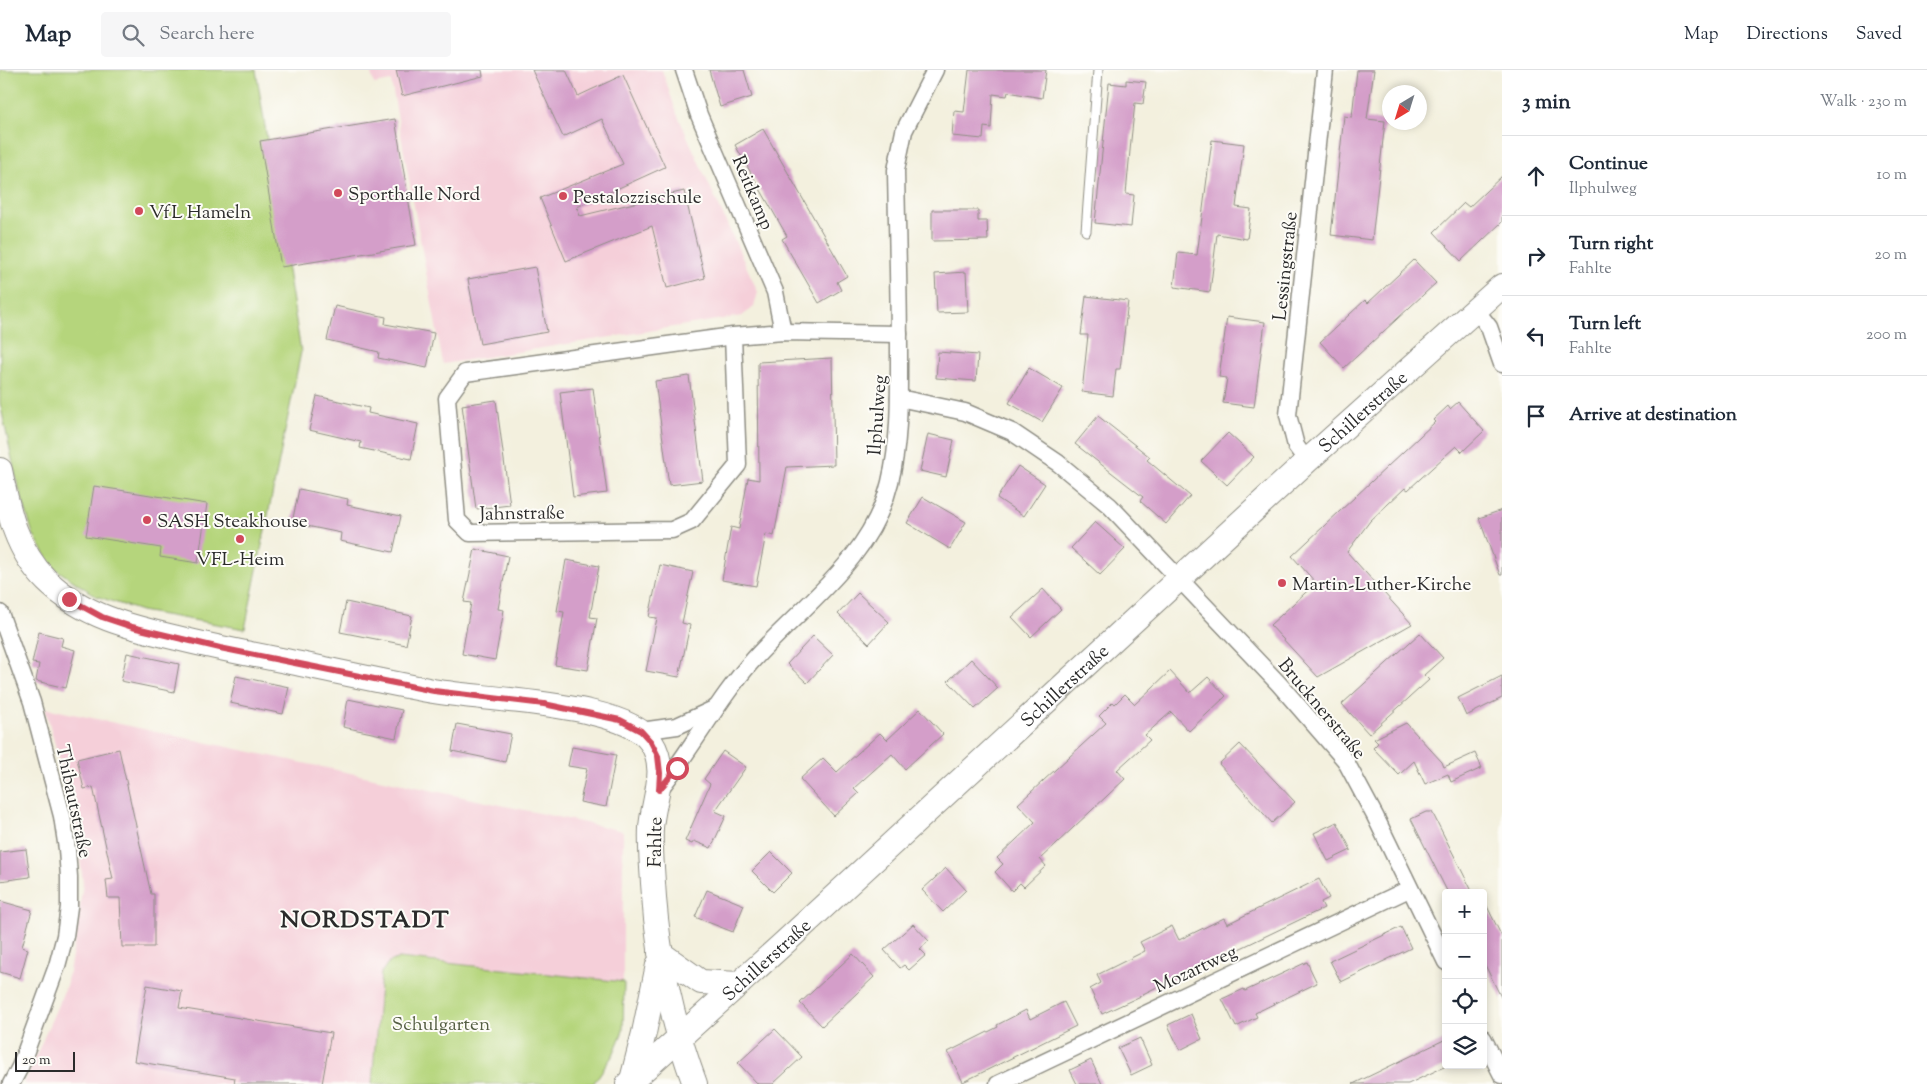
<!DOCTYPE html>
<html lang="en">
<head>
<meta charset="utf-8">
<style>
  body { margin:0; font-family:"Sorts Mill Goudy",serif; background:#f6f6f7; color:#1f2937 }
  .controls { position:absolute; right:15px; bottom:15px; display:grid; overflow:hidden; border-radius:5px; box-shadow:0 2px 8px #0003 }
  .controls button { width:45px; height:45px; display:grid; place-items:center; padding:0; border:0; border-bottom:1px solid #e0e1e3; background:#fff; color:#1f2937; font:25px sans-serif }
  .compass { position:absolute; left:1382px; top:15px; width:45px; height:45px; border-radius:50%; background:#fff; box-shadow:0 2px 8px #0003; rotate:218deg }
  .scale { position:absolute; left:15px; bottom:12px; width:60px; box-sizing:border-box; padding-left:5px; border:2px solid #2b2b2b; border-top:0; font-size:14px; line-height:18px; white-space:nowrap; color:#2b2b2b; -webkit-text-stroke:4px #fdfcf7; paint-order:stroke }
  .stop { position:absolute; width:15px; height:15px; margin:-11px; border:4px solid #d1495b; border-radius:50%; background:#fff }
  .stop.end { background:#d1495b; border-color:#fff; box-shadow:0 1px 5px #0008 }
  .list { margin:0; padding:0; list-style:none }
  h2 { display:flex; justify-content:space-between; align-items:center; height:65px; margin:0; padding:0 20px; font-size:21px }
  h2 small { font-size:16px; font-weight:400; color:#747a83 }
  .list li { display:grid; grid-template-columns:32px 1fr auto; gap:15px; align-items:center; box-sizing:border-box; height:80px; padding:0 20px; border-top:1px solid #e0e1e3 }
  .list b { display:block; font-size:19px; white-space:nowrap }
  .list p { margin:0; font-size:16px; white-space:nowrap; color:#747a83 }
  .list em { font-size:16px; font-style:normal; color:#747a83 }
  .icon { flex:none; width:28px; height:28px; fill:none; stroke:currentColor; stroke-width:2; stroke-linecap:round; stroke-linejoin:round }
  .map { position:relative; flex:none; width:1502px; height:1014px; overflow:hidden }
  header { display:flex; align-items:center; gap:30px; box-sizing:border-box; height:70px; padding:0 25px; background:#fff; border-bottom:1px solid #e0e1e3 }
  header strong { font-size:24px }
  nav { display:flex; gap:28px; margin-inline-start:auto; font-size:18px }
  .search { width:350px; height:45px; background:#f6f6f7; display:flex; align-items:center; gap:12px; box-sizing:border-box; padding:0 18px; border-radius:5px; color:#747a83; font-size:19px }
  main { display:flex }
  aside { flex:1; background:#fff }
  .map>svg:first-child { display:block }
  .built { fill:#f5cfd9 }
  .green { fill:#b5d57c; stroke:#708054 }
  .building { fill:#d49ec9 }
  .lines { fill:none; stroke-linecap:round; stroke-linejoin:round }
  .service-casing { stroke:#8f8e84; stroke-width:11 }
  .minor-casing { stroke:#8f8e84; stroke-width:19 }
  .secondary-casing { stroke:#8f8e84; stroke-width:26 }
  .service { stroke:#fff; stroke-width:9 }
  .minor { stroke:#fff; stroke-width:16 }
  .secondary { stroke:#fff; stroke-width:24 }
  .route { stroke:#d1495b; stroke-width:6 }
  .poi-dot { fill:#d1495b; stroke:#fdfcf7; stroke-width:2 }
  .labels { text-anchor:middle; stroke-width:4; stroke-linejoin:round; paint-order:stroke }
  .street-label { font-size:19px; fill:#2b2b2b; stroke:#fdfcf7 }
  .poi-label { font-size:19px; fill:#2b2b2b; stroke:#fdfcf7; text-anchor:start }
  .park-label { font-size:19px; fill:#545e43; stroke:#fdfcf7 }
  .district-label { font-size:24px; font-weight:bold; letter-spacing:1px; fill:#2b2b2b; stroke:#fdfcf7 }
</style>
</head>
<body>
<header>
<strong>Map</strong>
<div class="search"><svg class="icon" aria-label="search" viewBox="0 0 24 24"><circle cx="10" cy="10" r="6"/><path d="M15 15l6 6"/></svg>Search here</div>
<nav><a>Map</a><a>Directions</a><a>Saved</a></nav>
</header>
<main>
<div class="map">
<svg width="1502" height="1014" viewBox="0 0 1502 1014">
  <rect width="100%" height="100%" fill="#fdfcf7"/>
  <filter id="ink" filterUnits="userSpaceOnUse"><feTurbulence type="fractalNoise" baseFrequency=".02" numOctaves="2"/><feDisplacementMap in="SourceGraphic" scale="10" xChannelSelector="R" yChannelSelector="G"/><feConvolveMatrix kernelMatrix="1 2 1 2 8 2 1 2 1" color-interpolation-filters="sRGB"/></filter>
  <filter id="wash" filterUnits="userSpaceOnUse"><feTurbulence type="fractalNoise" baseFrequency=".0096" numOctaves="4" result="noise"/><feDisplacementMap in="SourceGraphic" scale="20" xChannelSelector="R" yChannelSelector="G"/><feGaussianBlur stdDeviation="1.12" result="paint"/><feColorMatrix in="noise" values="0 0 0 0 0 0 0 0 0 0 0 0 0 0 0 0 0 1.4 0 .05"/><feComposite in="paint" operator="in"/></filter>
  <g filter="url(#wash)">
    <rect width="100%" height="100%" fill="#f3f0de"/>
    <g class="built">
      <polygon points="370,0 662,0 677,44 758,222 754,237 742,246 443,294 391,11 374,14"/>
      <polygon points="45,638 623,761 623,961 613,985 593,1014 24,1014 66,916 75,871 83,813 75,747"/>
    </g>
    <g class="green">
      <polygon points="0,0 256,0 301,282 245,559 141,541 96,526 54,498 33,464 17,412 0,333"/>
      <polygon points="399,888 624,912 623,961 613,985 593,1014 372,1014 381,903 388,893"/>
    </g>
    <g id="blocks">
      <g class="building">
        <polygon points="396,0 482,0 483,6 402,26"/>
        <polygon points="532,0 566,0 578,26 623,5 665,97 577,137 580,146 684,121 705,208 667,218 652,156 566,191 540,128 623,94 602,49 563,67"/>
        <polygon points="709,0 744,0 752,27 720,37"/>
        <polygon points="969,0 1046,0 1042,28 1008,22 1007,26 993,24 991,58 984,57 983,69 952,66 954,41 964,42"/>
        <polygon points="1357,0 1374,0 1367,49 1385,51 1372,170 1331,165 1344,46 1352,47"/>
        <polygon points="1126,10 1146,12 1143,34 1135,33 1131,70 1126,124 1134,125 1131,157 1095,153 1109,13 1126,15"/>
        <polygon points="395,49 416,175 281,197 260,71"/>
        <polygon points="763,59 847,206 837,212 841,220 819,233 782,169 787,166 735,75"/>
        <polygon points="1212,70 1244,74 1236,137 1251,139 1247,169 1217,164 1210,222 1174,217 1178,183 1197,185"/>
        <polygon points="1502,106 1502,152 1461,191 1434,162 1464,133 1469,137"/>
        <polygon points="932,140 978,140 978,151 987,151 988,170 932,171"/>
        <polygon points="1414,190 1436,213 1344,298 1320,272 1365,230 1368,233"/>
        <polygon points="535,197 547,262 480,274 468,209"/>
        <polygon points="966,202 968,242 937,243 935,204"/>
        <polygon points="1086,226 1128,231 1120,299 1116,299 1113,326 1082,322 1088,265 1081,265"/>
        <polygon points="335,236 386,247 385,254 434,263 427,298 378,288 379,282 327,270"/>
        <polygon points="1227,247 1265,252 1254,337 1223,333 1227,308 1219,307"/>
        <polygon points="938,282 978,285 976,311 936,308"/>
        <polygon points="832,288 834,395 787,397 774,466 766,464 756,516 722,510 731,457 739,459 748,408 759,410 758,292"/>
        <polygon points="1029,298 1063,318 1042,352 1009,333"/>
        <polygon points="689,306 703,411 669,415 655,311"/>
        <polygon points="593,318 607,423 573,427 560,322"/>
        <polygon points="317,326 369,338 368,343 418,354 411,389 360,378 361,372 309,360"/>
        <polygon points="496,330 510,435 476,439 462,335"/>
        <polygon points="1458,332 1484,361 1462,382 1456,376 1408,420 1405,418 1370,451 1347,482 1412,554 1318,607 1270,555 1316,513 1292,486 1435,352 1433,350 1448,336 1450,339"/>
        <polygon points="1098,346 1150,387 1147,390 1190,426 1166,454 1140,431 1143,427 1075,374"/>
        <polygon points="1228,363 1254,387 1227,415 1201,391"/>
        <polygon points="928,364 954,370 946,407 920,401"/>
        <polygon points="1018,396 1045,414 1024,446 997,428"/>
        <polygon points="94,416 207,434 198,493 160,487 161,478 86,466"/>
        <polygon points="299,419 348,429 347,435 401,446 393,482 340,471 341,463 292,453"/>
        <polygon points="923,427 966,452 950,479 907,453"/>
        <polygon points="1502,440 1502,505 1500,505 1479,448"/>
        <polygon points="1095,452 1125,479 1100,505 1071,478"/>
        <polygon points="475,479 508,486 498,539 504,540 495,590 462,584 471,533 464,532"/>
        <polygon points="566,490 599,496 590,547 597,548 588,600 555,595 564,542 557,541"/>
        <polygon points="660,495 693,502 682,553 690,555 679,607 646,601 657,548 649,547"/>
        <polygon points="1043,519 1061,539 1031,567 1012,547"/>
        <polygon points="858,523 889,552 869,574 838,544"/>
        <polygon points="346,532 412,546 406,575 340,562"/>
        <polygon points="39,562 63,568 61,576 75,580 66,618 36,611 39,594 32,593"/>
        <polygon points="1420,563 1443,588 1424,605 1429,610 1369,664 1342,634"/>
        <polygon points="813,566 833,585 807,613 787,594"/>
        <polygon points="127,583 179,594 174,622 121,611"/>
        <polygon points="971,589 998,618 975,639 948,611"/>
        <polygon points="1170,601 1190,623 1208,607 1226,626 1189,661 1171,642 1145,665 1150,670 1117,700 1125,709 1040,789 1046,796 1024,817 1020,813 1012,821 995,802 1003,794 997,788 1035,752 1018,734 1106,653 1099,646 1113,632 1115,634 1125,624 1135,634"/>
        <polygon points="236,606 289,617 283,644 230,633"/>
        <polygon points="1502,606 1502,628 1466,646 1458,628"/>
        <polygon points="348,629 402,640 396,668 343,657"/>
        <polygon points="920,639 943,664 905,699 892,684 854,718 859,723 834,746 800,709 823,688 837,702 880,663 887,670"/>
        <polygon points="1406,653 1442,692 1444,697 1475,683 1482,698 1451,712 1448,704 1425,714 1414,691 1399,705 1373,678 1378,673 1374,669"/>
        <polygon points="457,654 511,664 505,692 452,681"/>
        <polygon points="1240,674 1295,732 1272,753 1219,694"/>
        <polygon points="572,677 616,685 606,737 580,732 587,699 568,696"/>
        <polygon points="119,679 151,824 154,824 154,877 122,877 120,828 108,828 106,810 113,809 93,717 84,719 77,689"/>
        <polygon points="723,681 746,697 715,741 726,746 711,778 694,771 692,774 685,771 710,714 704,709"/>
        <polygon points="1426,742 1432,742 1473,823 1448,823 1411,749"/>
        <polygon points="1337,752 1351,780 1328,791 1314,763"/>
        <polygon points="26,779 30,807 0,811 0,782"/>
        <polygon points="771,782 792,803 773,822 752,801"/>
        <polygon points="946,798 966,820 943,842 922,820"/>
        <polygon points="1319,809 1329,828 1321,832 1324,838 1214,891 1213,889 1143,924 1143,925 1102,944 1090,919 1101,913 1097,905 1145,881 1140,872 1172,856 1179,870 1224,848 1227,854"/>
        <polygon points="707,820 744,835 733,862 695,847"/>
        <polygon points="1483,828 1502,867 1502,929 1483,891"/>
        <polygon points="0,831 32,840 22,877 28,879 20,908 0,902"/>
        <polygon points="913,854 929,871 920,879 926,885 909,900 904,895 900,898 884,880"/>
        <polygon points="1401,857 1411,878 1341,912 1330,891"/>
        <polygon points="853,884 874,907 822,956 800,933"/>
        <polygon points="1307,892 1317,913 1255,943 1257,947 1236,957 1222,929 1244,919 1245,921"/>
        <polygon points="147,915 182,921 179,938 331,963 322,1014 234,1014 235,1008 134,991"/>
        <polygon points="1064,932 1076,956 963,1012 948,982 998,957 997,955 1026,940 1030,949"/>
        <polygon points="1191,944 1202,969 1180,980 1168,955"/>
        <polygon points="775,959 802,987 773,1014 758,1014 738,993"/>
        <polygon points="1140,968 1152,995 1131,1005 1118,978"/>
        <polygon points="1446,969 1446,996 1408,1014 1353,1014"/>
        <polygon points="1091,990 1102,1014 1077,1014 1070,1000"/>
      </g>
    </g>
  </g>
  <g filter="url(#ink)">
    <use href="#blocks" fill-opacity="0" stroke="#8f8e84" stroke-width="1"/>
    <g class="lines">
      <defs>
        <polyline id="service" points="1086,161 1098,0"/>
        <g id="minor">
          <polyline points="684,0 699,45 775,222 783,262"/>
          <polyline points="1476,240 1489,257 1502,294"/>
          <polyline points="733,266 738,395 692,451 672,460 470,463 457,450 447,328 465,303 733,266 783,262 899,264"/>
          <polyline points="899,328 965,342 1012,362 1058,393 1110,436 1279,614 1345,690 1375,746 1446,892"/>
          <polyline points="1307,391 1296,376 1288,345 1325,0"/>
          <polyline points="0,543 32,632 62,746 67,779 69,807 69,837 65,866 57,896 20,997 11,1014"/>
          <polyline points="641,661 677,656 716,638"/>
          <path d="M659 720C693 678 718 629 754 589 804 534 872 488 890 412 900 371 899 327 899 284 899 223 897 161 896 100L904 61 935 0"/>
          <polyline points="1483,968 1502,1005"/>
          <polyline points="998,1014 1409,819"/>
        </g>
        <g id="secondary">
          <path d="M0 400C8 441 16 480 47 511 83 546 130 557 177 568 213 577 249 584 286 591 335 601 384 612 433 621 458 625 484 627 510 630 545 634 631 642 651 672 669 699 653 729 651 758 650 776 652 795 653 813 657 882 671 949 695 1014"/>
          <polyline points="660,883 701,912 739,914"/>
          <polyline points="632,1010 644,963 658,895"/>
          <path id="s1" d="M628 1014 783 874 1307 391 1502 216"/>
        </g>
      </defs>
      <use href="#service" class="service-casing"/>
      <use href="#minor" class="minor-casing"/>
      <use href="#secondary" class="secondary-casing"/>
      <use href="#service" class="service"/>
      <use href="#minor" class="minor"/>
      <use href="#secondary" class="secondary"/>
    </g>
  </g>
  <g class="lines" filter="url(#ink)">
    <polyline class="route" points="69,529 102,547 132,557 220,578 434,621 544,634 620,650 641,661 651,672 658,686 660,703 659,720 677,698"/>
  </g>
  <g class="poi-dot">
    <circle cx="338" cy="123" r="5"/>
    <circle cx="563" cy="126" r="5"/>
    <circle cx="139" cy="141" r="5"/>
    <circle cx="147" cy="450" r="5"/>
    <circle cx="240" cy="469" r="5"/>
    <circle cx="1282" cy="513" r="5"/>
  </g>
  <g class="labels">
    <g class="street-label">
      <text transform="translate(754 122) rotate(67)" y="7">Reitkamp</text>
      <text transform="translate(1284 196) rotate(-84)" y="7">Lessingstraße</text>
      <text dy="7" stroke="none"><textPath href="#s1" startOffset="996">Schillerstraße</textPath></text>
      <text transform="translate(876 345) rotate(-86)" y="7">Ilphulweg</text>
      <text transform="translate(522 442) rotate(-1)" y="7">Jahnstraße</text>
      <text dy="7" stroke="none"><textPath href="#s1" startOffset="591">Schillerstraße</textPath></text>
      <text transform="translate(1323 638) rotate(50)" y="7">Brucknerstraße</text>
      <text transform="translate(75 731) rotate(78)" y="7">Thibautstraße</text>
      <text transform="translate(654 772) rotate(-89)" y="7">Fahlte</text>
      <text dy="7" stroke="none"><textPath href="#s1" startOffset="186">Schillerstraße</textPath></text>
      <text transform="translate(1195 898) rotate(-25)" y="7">Mozartweg</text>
    </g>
    <g class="poi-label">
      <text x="348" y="130">Sporthalle Nord</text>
      <text x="573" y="133">Pestalozzischule</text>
      <text x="149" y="148">VfL Hameln</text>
      <text x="157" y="457">SASH Steakhouse</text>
      <text x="240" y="495" text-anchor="middle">VFL-Heim</text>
      <text x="1292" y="520">Martin-Luther-Kirche</text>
    </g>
    <g class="park-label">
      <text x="441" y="960">Schulgarten</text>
    </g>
    <g class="district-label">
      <text x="365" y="857">NORDSTADT</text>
    </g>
  </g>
</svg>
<div class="controls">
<button>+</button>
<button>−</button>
<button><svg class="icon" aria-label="locate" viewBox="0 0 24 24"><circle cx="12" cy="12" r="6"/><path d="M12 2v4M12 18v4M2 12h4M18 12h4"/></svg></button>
<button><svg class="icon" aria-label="layers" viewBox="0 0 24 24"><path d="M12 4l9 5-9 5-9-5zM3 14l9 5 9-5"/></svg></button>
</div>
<svg class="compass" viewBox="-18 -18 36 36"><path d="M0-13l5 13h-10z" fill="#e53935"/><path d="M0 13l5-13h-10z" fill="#747a83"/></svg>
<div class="scale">20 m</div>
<div class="stop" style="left:677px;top:698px"></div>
<div class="stop end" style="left:69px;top:529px"></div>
</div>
<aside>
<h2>3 min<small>Walk · 230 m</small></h2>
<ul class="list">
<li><svg class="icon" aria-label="ahead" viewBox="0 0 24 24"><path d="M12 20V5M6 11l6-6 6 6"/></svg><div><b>Continue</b><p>Ilphulweg</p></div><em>10 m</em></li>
<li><svg class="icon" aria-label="right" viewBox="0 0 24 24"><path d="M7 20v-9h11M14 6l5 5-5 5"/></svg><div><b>Turn right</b><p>Fahlte</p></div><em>20 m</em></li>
<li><svg class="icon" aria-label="left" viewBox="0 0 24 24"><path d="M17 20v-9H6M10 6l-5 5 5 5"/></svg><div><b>Turn left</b><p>Fahlte</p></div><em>200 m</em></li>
<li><svg class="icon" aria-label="arrive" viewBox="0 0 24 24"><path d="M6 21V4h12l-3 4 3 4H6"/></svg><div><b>Arrive at destination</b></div></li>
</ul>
</aside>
</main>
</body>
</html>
